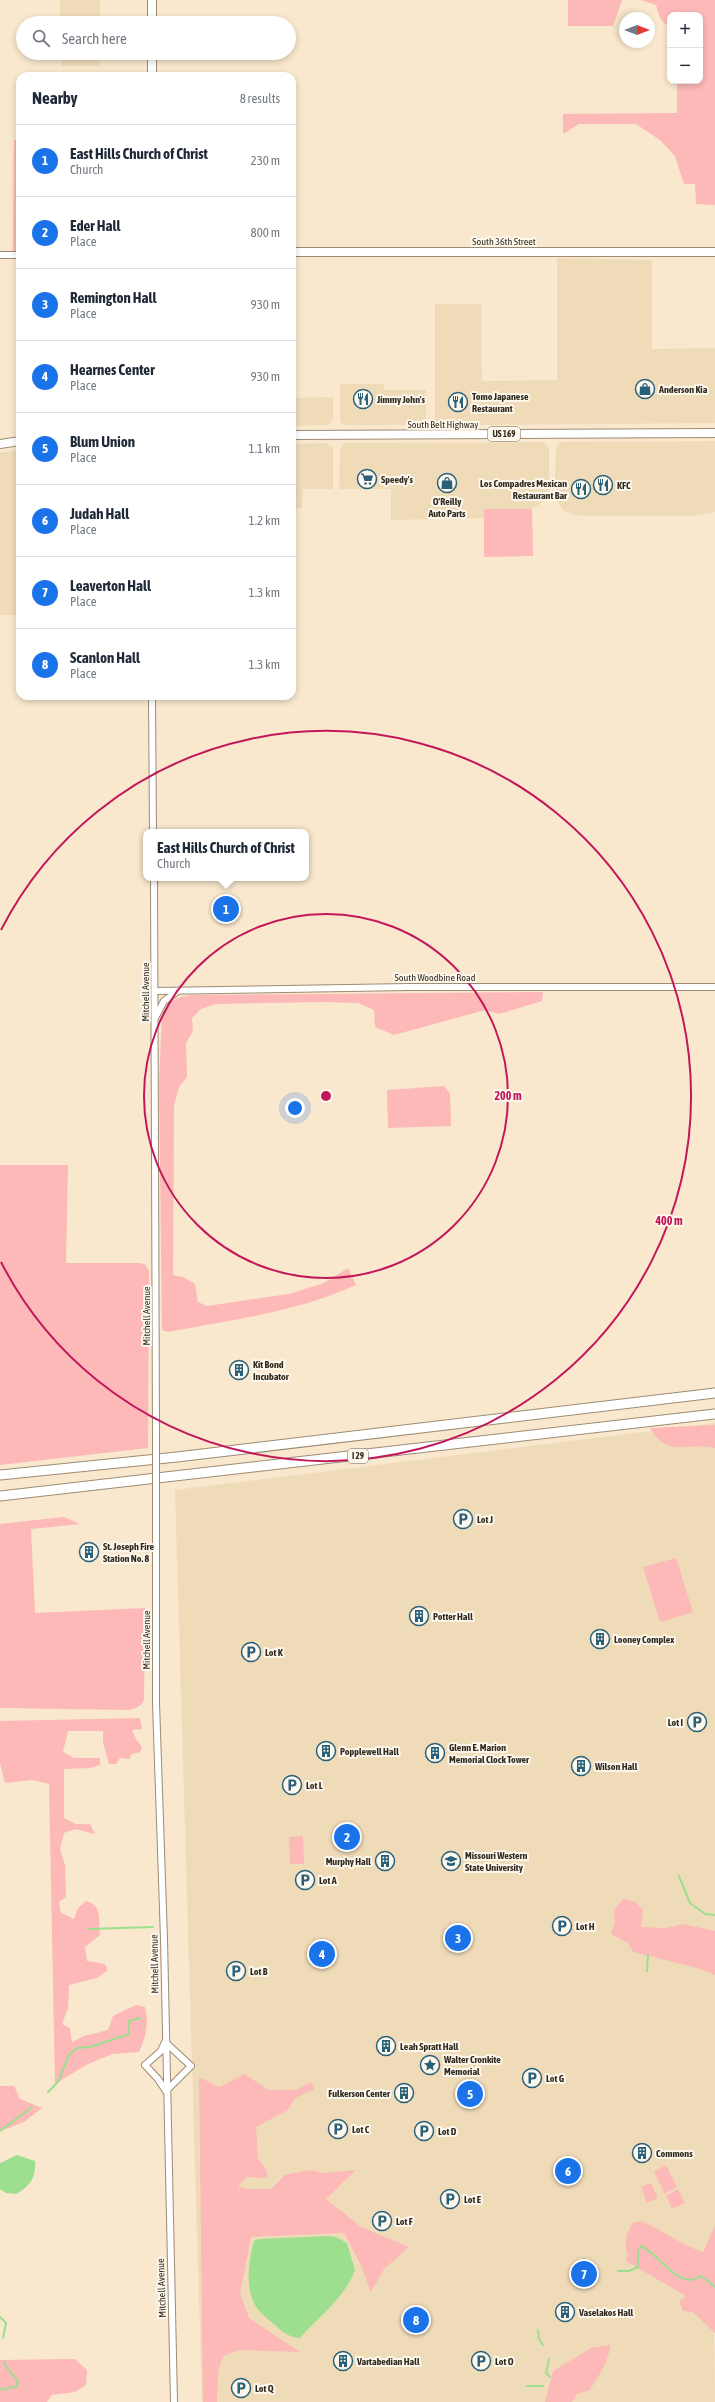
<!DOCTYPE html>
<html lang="en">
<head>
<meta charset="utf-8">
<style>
  body { margin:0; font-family:"Asap Condensed",sans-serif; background:#f2f2f3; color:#1f2937 }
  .controls { position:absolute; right:12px; top:12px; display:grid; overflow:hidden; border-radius:8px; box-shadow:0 2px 6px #0003 }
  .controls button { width:36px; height:36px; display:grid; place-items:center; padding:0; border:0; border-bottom:1px solid #e0e1e3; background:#fff; color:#1f2937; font:20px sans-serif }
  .compass { position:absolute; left:619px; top:12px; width:36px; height:36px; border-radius:50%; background:#fff; box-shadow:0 2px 6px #0003; rotate:90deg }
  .you { position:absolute; left:295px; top:1108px; width:14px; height:14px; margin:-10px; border:3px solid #fff; border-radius:50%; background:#1a73e8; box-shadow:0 0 0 6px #1a73e833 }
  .badge { display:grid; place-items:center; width:26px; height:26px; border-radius:50%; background:#1a73e8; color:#fff; font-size:13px; font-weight:700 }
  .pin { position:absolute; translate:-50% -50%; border:2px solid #fff; box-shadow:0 1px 4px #0006 }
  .popup { position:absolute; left:143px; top:829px; width:166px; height:52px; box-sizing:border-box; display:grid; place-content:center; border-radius:8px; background:#fff; filter:drop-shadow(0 1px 3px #0005); font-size:13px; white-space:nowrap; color:#747a83 }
  .popup b { font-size:15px; color:#1f2937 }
  .popup::after { content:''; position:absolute; left:50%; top:100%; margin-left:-8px; border:8px solid transparent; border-top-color:#fff }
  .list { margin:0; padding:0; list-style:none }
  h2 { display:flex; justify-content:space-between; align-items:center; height:52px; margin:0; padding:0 16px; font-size:17px }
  h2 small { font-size:13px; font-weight:400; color:#747a83 }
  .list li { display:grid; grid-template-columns:26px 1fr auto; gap:12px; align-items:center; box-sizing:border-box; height:72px; padding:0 16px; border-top:1px solid #e0e1e3 }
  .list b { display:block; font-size:15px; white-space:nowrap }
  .list p { margin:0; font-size:13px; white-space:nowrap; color:#747a83 }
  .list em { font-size:13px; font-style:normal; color:#747a83 }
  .icon { flex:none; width:22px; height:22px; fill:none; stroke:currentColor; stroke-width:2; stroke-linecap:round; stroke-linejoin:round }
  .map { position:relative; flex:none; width:715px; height:2402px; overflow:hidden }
  .search { position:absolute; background:#fff; box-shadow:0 2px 6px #0003; left:16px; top:16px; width:280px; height:44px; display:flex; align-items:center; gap:10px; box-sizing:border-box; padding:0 14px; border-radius:22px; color:#747a83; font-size:15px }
  .panel { position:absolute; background:#fff; box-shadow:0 2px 6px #0003; left:16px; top:72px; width:280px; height:628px; border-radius:12px }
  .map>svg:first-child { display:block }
  .built { fill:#f0dbb9 }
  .green { fill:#fdb8b8 }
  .water { fill:#9ddf8f }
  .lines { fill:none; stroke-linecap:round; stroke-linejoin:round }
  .stream { stroke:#9ddf8f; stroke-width:2 }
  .minor-casing { stroke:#9c8c73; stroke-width:8 }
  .major-casing { stroke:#9c8c73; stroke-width:10 }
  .highway-casing { stroke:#9c8c73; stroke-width:11 }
  .minor { stroke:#fff; stroke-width:6 }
  .major { stroke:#fff; stroke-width:8 }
  .highway { stroke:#fff; stroke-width:9 }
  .minor-bridge-casing { stroke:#9c8c73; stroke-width:8; stroke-linecap:butt }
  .minor-bridge { stroke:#fff; stroke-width:6 }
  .ring { fill:none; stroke:#c2185b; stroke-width:2 }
  .labels { text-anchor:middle; stroke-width:4; stroke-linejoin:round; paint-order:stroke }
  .shield { fill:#fdf7ec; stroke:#6e685d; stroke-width:1 }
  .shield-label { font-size:9px; font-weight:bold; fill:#302a20 }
  .street-label { font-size:10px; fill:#302a20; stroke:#fdf7ec }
  .poi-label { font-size:10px; font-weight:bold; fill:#302a20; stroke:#fdf7ec; text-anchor:start }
  .centre { fill:#c2185b; stroke:#fdf7ec; stroke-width:2 }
  .ring-label { font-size:12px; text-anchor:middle; font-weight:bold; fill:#c2185b; stroke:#fdf7ec; stroke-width:4; stroke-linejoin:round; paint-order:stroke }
</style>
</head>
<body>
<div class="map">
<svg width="715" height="2402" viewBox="0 0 715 2402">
  <rect width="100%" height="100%" fill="#f9e8cd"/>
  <g class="built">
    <rect x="60" y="0" width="40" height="23"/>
    <polygon points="60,53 100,53 100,66 62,66"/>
    <polygon points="557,258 652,260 652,349 715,348 715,423 482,425 437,425 435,423 435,304 481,304 482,381 557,380"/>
    <polygon points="340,384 384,384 384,390 426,390 426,421 422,425 343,425 340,421"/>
    <polygon points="333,397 333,419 328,425 292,426 294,398"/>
    <polygon points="715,441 715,512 691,516 587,516 574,515 563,510 557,501 555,478 556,448 560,442"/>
    <polygon points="543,442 549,448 549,498 532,509 484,509 484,518 391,520 391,489 339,489 340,449 344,443"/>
    <polygon points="327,443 333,448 333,489 303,489 302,508 292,508 292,444"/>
    <polygon points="20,449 20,615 0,615 0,453"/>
    <polygon points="715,1423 715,2232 713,2236 715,2402 202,2402 175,1490"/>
  </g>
  <g class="green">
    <polygon points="568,0 622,0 613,26 568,26"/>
    <polygon points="641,0 715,0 715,205 696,204 695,184 684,184 675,156 660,140 636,124 579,124 563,134 563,114 677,113 677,81 700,81 700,15 670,15 670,29 660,18 656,5"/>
    <polygon points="14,140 20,140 20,252 13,252"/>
    <polygon points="484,509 532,509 533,556 484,557"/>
    <path d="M543 992 542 1001 499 1014 485 1010 394 1035 375 1027 374 1010 358 1003 322 1002 215 1004 201 1009 192 1018 193 1031 186 1043 187 1077 179 1087 174 1105 173 1275 183 1277 195 1284 198 1302 207 1306 289 1294 324 1283 348 1268 356 1285C297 1312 231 1320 168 1332L162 1330 159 1083 162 1015C168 1000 177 997 192 995Z"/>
    <polygon points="444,1086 450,1094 451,1126 388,1128 387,1090"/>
    <polygon points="0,1165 68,1165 66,1263 140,1263 146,1265 149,1271 148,1448 0,1465"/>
    <path d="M715 1425V1448C687 1442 667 1458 650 1428Z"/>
    <path d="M64 1517 80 1524 31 1529 35 1613 145 1608 144 1699C142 1706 136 1708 130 1710L0 1708V1524Z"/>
    <polygon points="676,1558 693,1612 660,1622 643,1567"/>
    <path d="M140 1718 142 1729 132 1730 136 1739 142 1747 140 1752 132 1754 129 1759 120 1758 116 1764H109L103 1743V1731H68L63 1752 74 1758H100V1765L90 1768 64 1769V1818L76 1824H90L95 1834 75 1829 64 1833 60 1849 65 1865 66 1897 59 1902 61 1913 74 1919 78 1908 86 1901C103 1905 98 1921 100 1935L85 1947 87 1961 105 1964 108 1970 97 1978 69 1985 68 2008 62 2024 70 2028 72 2042 84 2036 108 2030 113 2016 136 2005 145 2007C149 2023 146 2037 139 2052L112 2054 86 2065 55 2084 49 1784 33 1780 5 1783 0 1763V1721Z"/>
    <polygon points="303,1836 304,1864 290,1864 289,1837"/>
    <polygon points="623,1899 636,1902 643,1910 641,1927 666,1928 683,1924 715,1931 715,1975 697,1968 633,1952 628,1943 611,1934 615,1923 614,1910"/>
    <polygon points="245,2074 268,2090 296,2090 311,2082 314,2089 295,2098 288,2110 256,2127 258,2158 267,2171 267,2178 246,2177 238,2187 249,2189 271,2189 285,2175 309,2170 324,2173 356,2170 326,2199 361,2227 409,2247 384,2269 371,2292 361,2265 344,2233 251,2237 240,2293 249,2318 300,2352 239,2350 223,2356 218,2372 217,2402 203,2402 199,2077 219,2087"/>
    <polygon points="0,2086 14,2086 20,2099 42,2108 24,2122 0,2131"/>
    <polygon points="666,2165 677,2187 665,2194 654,2172"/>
    <polygon points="651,2183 658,2198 647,2203 641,2187"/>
    <polygon points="678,2189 685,2203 672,2209 666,2196"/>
    <path d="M641 2221C663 2230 681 2245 703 2252L715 2226V2333L693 2312 683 2311 679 2301 686 2296 626 2261 628 2255C624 2244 626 2232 633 2223Z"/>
    <path d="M610 2345C610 2359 598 2377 590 2390L577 2394 572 2402H545L553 2371 591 2348Z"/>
    <polygon points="75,2359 87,2370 86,2385 75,2392 52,2395 47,2402 0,2402 0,2360"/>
  </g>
  <g class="water">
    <path d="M17 2155 35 2161C36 2178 30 2186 16 2194L6 2193 0 2189V2163Z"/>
    <path d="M326 2236 336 2237 347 2243 355 2270C345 2298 318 2317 300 2338 291 2338 282 2332 276 2326 268 2319 258 2312 254 2303 245 2285 249 2260 254 2241L258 2239Z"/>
  </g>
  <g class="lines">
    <g class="stream">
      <polyline points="679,1876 690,1903 705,1914 715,1915"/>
      <polyline points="89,1929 153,1927"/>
      <polyline points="647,1971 648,1955"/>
      <polyline points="48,2092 58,2082 69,2055 77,2048 90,2047 129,2034 129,2021 140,2018"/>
      <polyline points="0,2131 32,2107"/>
      <path d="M618 2271H629L638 2267V2251L642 2246C657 2254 673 2279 689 2280 692 2280 697 2278 701 2276L715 2287"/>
      <polyline points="0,2317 6,2323 3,2338"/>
      <polyline points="538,2330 539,2339 543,2345"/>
      <polyline points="549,2359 546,2373 550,2377"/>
      <polyline points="527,2386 543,2386"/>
      <path d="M0 2388 6 2390 10 2387H16L18 2383C15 2374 7 2372 4 2362"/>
    </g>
    <defs>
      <g id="minor">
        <polyline points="0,255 20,255"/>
        <polyline points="152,696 153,832"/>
        <polyline points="154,878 156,1435"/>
        <polyline points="155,991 409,987 715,987"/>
        <polyline points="156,1016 164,1001 178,991"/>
        <polyline points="156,1498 156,1703 164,1939 174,2402"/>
        <polygon points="165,2042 191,2066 166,2091 158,2079 145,2065 161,2051"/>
      </g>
      <g id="major">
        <polyline points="152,0 152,23"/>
        <polyline points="152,53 152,76"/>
        <polyline points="292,252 715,252"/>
        <polyline points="292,435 715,433"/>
        <polyline points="0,444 20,441"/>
      </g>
      <g id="highway">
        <polyline points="0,1475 177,1457 715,1393"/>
        <polyline points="0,1496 715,1414"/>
      </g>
    </defs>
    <use href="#minor" class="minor-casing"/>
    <use href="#major" class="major-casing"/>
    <use href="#highway" class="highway-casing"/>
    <use href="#minor" class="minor"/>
    <use href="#major" class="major"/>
    <use href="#highway" class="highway"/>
    <defs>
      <polyline id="minor-bridge" points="156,1435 156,1498"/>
    </defs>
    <use href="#minor-bridge" class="minor-bridge-casing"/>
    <use href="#minor-bridge" class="minor-bridge"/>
  </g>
  <g class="ring">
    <circle cx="326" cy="1096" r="182"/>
    <path d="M1 930A365 365 0 1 1 1 1262"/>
  </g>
  <defs>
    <symbol id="shop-ring" viewBox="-11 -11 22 22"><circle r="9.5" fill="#fdf7ec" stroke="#29617b" stroke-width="1.5"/><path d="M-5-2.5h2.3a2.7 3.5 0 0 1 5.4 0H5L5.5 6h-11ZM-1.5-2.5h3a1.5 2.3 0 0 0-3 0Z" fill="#29617b"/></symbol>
    <symbol id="restaurant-ring" viewBox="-11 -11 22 22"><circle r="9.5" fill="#fdf7ec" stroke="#29617b" stroke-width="1.5"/><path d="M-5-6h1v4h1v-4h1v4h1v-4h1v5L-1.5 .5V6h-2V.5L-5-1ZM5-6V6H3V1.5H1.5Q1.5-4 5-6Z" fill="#29617b"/></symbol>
    <symbol id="supermarket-ring" viewBox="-11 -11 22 22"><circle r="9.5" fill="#fdf7ec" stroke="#29617b" stroke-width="1.5"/><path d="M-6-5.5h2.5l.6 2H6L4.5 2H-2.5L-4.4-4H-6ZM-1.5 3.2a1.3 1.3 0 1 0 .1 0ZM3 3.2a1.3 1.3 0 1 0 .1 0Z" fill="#29617b"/></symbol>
    <symbol id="building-ring" viewBox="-11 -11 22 22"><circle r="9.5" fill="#fdf7ec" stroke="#29617b" stroke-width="1.5"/><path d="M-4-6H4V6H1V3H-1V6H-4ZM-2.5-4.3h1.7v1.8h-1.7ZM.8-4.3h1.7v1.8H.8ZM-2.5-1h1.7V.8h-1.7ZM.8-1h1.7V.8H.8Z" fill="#29617b"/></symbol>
    <symbol id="parking-ring" viewBox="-11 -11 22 22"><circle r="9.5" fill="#fdf7ec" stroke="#29617b" stroke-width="1.5"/><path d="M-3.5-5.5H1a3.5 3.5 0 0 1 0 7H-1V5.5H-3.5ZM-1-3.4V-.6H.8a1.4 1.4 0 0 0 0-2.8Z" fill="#29617b"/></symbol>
    <symbol id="university-ring" viewBox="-11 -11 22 22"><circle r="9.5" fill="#fdf7ec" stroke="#29617b" stroke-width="1.5"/><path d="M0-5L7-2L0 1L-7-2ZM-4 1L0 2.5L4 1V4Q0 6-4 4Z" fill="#29617b"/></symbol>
    <symbol id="sight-ring" viewBox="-11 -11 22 22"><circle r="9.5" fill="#fdf7ec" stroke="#29617b" stroke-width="1.5"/><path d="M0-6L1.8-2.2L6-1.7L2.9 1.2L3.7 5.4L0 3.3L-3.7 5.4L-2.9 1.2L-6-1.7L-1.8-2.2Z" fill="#29617b"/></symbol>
  </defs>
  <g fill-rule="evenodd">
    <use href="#shop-ring" x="634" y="378" width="22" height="22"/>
    <use href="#restaurant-ring" x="352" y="388" width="22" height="22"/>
    <use href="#restaurant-ring" x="447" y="391" width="22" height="22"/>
    <use href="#supermarket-ring" x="356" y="468" width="22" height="22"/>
    <use href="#shop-ring" x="436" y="472" width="22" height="22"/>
    <use href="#restaurant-ring" x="592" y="474" width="22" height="22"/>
    <use href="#restaurant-ring" x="570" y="478" width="22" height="22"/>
    <use href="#building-ring" x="228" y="1359" width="22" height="22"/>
    <use href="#parking-ring" x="452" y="1508" width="22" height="22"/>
    <use href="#building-ring" x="78" y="1541" width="22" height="22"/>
    <use href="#building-ring" x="408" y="1605" width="22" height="22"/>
    <use href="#building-ring" x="589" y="1628" width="22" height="22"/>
    <use href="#parking-ring" x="240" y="1641" width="22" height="22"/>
    <use href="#parking-ring" x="686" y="1711" width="22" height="22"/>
    <use href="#building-ring" x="315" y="1740" width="22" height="22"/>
    <use href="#building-ring" x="424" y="1742" width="22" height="22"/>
    <use href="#building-ring" x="570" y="1755" width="22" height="22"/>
    <use href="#parking-ring" x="281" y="1774" width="22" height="22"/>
    <use href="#building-ring" x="374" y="1850" width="22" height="22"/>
    <use href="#university-ring" x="440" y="1850" width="22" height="22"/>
    <use href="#parking-ring" x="294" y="1869" width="22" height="22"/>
    <use href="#parking-ring" x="551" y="1915" width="22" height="22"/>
    <use href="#parking-ring" x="225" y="1960" width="22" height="22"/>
    <use href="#building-ring" x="375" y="2035" width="22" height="22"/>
    <use href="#sight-ring" x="419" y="2054" width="22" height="22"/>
    <use href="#parking-ring" x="521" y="2067" width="22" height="22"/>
    <use href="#building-ring" x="393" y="2082" width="22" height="22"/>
    <use href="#parking-ring" x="327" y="2118" width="22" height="22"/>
    <use href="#parking-ring" x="413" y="2120" width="22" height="22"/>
    <use href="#building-ring" x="631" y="2142" width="22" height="22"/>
    <use href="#parking-ring" x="439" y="2188" width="22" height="22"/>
    <use href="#parking-ring" x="371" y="2210" width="22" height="22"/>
    <use href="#building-ring" x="554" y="2301" width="22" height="22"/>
    <use href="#building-ring" x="332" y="2350" width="22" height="22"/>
    <use href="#parking-ring" x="470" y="2350" width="22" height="22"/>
    <use href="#parking-ring" x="230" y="2377" width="22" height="22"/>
  </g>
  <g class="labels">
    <g class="shield">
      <rect x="488" y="427" width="32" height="14" rx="3"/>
      <rect x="348" y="1449" width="20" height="14" rx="3"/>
    </g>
    <g class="shield-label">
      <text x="504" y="437">US 169</text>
      <text x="358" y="1459">I 29</text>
    </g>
    <g class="street-label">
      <text x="504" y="245">South 36th Street</text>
      <text x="443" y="428">South Belt Highway</text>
      <text x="435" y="981">South Woodbine Road</text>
      <text transform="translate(145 992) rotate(-90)" y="4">Mitchell Avenue</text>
      <text transform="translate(146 1316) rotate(-90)" y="4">Mitchell Avenue</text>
      <text transform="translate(146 1640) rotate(-90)" y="4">Mitchell Avenue</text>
      <text transform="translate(154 1964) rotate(-91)" y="4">Mitchell Avenue</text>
      <text transform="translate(161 2288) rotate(-92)" y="4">Mitchell Avenue</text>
    </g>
    <g class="poi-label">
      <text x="659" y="393">Anderson Kia</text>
      <text x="472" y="400">Tomo Japanese<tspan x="472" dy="12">Restaurant</tspan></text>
      <text x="377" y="403">Jimmy John's</text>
      <text x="381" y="483">Speedy's</text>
      <text x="567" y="487" text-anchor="end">Los Compadres Mexican<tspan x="567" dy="12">Restaurant Bar</tspan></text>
      <text x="617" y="489">KFC</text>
      <text x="447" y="505" text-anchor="middle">O'Reilly<tspan x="447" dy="12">Auto Parts</tspan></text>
      <text x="253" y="1368">Kit Bond<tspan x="253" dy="12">Incubator</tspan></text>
      <text x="477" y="1523">Lot J</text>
      <text x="103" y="1550">St. Joseph Fire<tspan x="103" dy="12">Station No. 8</tspan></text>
      <text x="433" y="1620">Potter Hall</text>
      <text x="614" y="1643">Looney Complex</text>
      <text x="265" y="1656">Lot K</text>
      <text x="683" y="1726" text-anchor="end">Lot I</text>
      <text x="449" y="1751">Glenn E. Marion<tspan x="449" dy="12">Memorial Clock Tower</tspan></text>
      <text x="340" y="1755">Popplewell Hall</text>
      <text x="595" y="1770">Wilson Hall</text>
      <text x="306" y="1789">Lot L</text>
      <text x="465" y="1859">Missouri Western<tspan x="465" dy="12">State University</tspan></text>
      <text x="371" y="1865" text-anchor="end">Murphy Hall</text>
      <text x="319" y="1884">Lot A</text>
      <text x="576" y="1930">Lot H</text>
      <text x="250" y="1975">Lot B</text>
      <text x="400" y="2050">Leah Spratt Hall</text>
      <text x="444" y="2063">Walter Cronkite<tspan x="444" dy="12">Memorial</tspan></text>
      <text x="546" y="2082">Lot G</text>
      <text x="390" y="2097" text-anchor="end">Fulkerson Center</text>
      <text x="352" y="2133">Lot C</text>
      <text x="438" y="2135">Lot D</text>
      <text x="656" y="2157">Commons</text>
      <text x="464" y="2203">Lot E</text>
      <text x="396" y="2225">Lot F</text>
      <text x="579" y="2316">Vaselakos Hall</text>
      <text x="357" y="2365">Vartabedian Hall</text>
      <text x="495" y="2365">Lot O</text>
      <text x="255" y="2392">Lot Q</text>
    </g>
  </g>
  <circle cx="326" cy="1096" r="6" class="centre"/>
  <g class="ring-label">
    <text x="508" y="1100">200 m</text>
    <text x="669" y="1225">400 m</text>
  </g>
</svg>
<div class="controls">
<button>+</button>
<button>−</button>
</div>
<svg class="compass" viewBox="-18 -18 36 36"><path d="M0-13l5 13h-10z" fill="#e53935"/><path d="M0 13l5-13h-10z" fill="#747a83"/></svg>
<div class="you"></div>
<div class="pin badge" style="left:226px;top:909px">1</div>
<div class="popup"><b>East Hills Church of Christ</b>Church</div>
<div class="pin badge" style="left:347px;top:1837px">2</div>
<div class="pin badge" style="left:458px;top:1938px">3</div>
<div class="pin badge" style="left:322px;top:1954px">4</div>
<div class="pin badge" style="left:470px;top:2094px">5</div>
<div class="pin badge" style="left:568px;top:2171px">6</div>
<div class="pin badge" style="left:584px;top:2274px">7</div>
<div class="pin badge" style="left:416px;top:2320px">8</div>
<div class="search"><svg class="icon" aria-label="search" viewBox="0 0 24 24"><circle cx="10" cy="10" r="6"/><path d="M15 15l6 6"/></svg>Search here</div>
<section class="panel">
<h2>Nearby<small>8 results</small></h2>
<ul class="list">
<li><span class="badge">1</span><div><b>East Hills Church of Christ</b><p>Church</p></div><em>230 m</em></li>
<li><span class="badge">2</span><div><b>Eder Hall</b><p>Place</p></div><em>800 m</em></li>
<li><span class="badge">3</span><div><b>Remington Hall</b><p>Place</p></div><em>930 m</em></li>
<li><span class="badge">4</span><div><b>Hearnes Center</b><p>Place</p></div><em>930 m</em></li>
<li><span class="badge">5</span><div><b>Blum Union</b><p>Place</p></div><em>1.1 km</em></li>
<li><span class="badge">6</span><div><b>Judah Hall</b><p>Place</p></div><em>1.2 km</em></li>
<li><span class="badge">7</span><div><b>Leaverton Hall</b><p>Place</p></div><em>1.3 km</em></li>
<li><span class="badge">8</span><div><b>Scanlon Hall</b><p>Place</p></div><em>1.3 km</em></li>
</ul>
</section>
</div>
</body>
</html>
